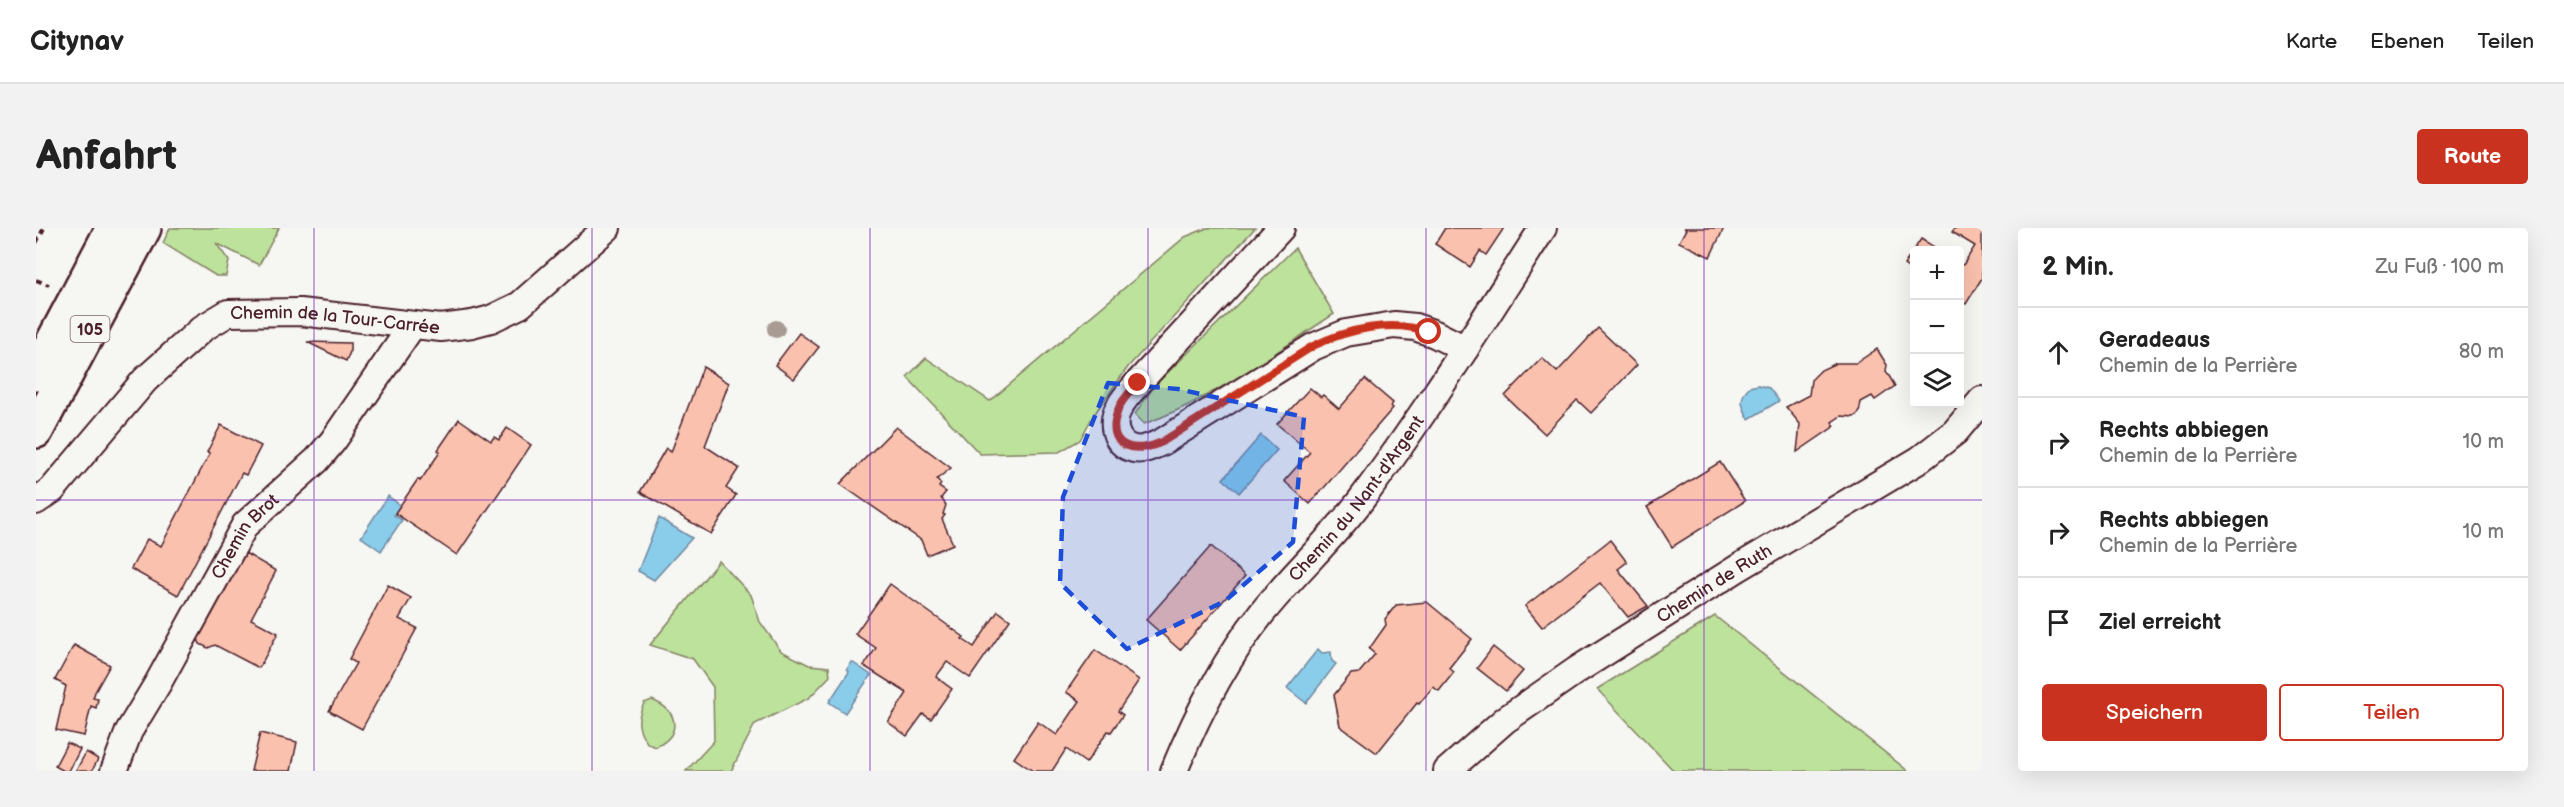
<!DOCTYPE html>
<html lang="de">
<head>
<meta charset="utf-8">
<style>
  body { margin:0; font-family:"Balsamiq Sans",sans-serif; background:#f2f2f2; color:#222 }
  .controls { position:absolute; right:18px; top:18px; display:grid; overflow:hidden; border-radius:6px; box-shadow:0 6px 24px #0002 }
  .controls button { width:54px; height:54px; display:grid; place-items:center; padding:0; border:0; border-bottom:2px solid #e0e0e0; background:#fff; color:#222; font:30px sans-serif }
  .stop { position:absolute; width:18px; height:18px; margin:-14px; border:4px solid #c8321e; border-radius:50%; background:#fff }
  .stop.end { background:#c8321e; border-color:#fff; box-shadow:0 2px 6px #0008 }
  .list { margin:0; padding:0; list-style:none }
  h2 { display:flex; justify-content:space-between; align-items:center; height:78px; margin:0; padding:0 24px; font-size:26px }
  h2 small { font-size:20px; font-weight:400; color:#767676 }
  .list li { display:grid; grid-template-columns:39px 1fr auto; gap:18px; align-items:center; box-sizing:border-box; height:90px; padding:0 24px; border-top:2px solid #e0e0e0 }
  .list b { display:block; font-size:22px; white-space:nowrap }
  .list p { margin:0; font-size:20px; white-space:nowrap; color:#767676 }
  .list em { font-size:20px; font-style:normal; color:#767676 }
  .actions { display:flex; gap:12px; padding:18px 24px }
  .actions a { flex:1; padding:14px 0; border:2px solid #c8321e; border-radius:6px; text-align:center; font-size:21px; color:#c8321e }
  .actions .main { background:#c8321e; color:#fff }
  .icon { flex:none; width:33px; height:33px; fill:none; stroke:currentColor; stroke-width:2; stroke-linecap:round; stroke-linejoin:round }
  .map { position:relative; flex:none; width:1946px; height:543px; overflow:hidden; border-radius:6px }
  header { display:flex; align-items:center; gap:36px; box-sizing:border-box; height:84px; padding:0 30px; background:#fff; border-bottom:2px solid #e0e0e0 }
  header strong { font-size:28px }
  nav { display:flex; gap:33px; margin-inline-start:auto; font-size:21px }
  .intro { display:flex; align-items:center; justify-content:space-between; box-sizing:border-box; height:144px; padding:0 36px }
  h1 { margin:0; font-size:42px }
  .button { padding:15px 27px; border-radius:6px; background:#c8321e; color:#fff; font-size:21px; font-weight:700 }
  main { display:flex; gap:36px; padding:0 36px }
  aside { flex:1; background:#fff; border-radius:6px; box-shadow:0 6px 24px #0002 }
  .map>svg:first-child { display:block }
  .green { fill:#bde29c; stroke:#848064; stroke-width:1.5 }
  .water { fill:#89cdea; stroke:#70879e; stroke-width:1.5 }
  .building { fill:#fac2ae; stroke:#4a1f2b; stroke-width:1.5 }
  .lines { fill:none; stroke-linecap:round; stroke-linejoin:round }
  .street-casing { stroke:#4a1f2b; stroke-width:30 }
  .primary-casing { stroke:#4a1f2b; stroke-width:38 }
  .path { stroke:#4a1f2b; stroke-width:4; stroke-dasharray:6 4.5; stroke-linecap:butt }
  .street { stroke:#f6f6f2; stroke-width:26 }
  .primary { stroke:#f6f6f2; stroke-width:33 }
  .tree { fill:#a79b94 }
  .route { stroke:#c8321e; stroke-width:8 }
  .marked { fill:#1d4ed8; fill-opacity:0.2; stroke:#1d4ed8; stroke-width:4.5; stroke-dasharray:12 8; stroke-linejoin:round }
  .grid { fill:none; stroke:#7b2cbf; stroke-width:1.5; stroke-opacity:0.55 }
  .labels { text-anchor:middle; stroke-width:4.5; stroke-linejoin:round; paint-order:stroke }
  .shield { fill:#f6f6f2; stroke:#7e6067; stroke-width:1.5 }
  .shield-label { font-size:16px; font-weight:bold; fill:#4a1f2b }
  .street-label { font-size:18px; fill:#4a1f2b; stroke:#f6f6f2 }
</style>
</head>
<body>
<header>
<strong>Citynav</strong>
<nav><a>Karte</a><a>Ebenen</a><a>Teilen</a></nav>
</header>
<div class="intro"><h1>Anfahrt</h1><a class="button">Route</a></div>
<main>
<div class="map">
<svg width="1946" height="543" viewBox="0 0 1946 543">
  <rect width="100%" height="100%" fill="#f6f6f2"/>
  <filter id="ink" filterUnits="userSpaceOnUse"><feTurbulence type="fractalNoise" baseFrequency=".0167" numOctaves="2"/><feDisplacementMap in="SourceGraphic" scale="12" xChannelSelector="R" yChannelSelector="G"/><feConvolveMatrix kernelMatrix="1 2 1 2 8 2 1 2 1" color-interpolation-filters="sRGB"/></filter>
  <g filter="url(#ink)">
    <g class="green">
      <polygon points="134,0 243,0 223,37 180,15 193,33 190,48 180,48 127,15"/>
      <polygon points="1171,0 1219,0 1092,139 1057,188 1044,212 1023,224 944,226 871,149 890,130 954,173 1149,9"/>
      <path d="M1259 20 1298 86C1238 125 1176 172 1108 196L1099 186 1118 158Z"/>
      <polygon points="683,333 715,367 724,394 745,423 773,437 793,439 794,448 773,470 719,496 695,543 650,543 678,513 677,459 657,431 614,417"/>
      <polygon points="1679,388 1872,543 1638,543 1561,461"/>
      <path d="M616 472C643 483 646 506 620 519L612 516C601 501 600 492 608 475Z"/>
    </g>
    <g class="water">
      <path d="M1722 157 1733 160 1743 173 1713 191C1706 179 1702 170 1713 159Z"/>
      <polygon points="1225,207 1241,222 1203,265 1187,251"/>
      <polygon points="352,268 364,277 358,287 366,292 345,323 325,309"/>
      <polygon points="623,290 656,310 618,352 602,343"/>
      <polygon points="1282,421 1286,425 1295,424 1296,433 1300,436 1270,475 1251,460"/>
      <polygon points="816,434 835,447 809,485 793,474 813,444 811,441"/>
    </g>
    <g class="building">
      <polygon points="1409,0 1468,0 1450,27 1444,23 1434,39 1399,16"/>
      <polygon points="1648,0 1688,0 1674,29 1643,14 1650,1"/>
      <polygon points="1919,0 1946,0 1946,50 1930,76 1924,72 1924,36 1927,37 1939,18 1916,4"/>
      <polygon points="1885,11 1903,22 1878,22 1878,44 1868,37"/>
      <polygon points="1562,100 1601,137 1555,185 1541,172 1509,206 1469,168 1506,130 1521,144"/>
      <polygon points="763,105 783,119 758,151 739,137"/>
      <polygon points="271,114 314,115 314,124 310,133"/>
      <polygon points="1841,121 1851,137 1850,143 1859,158 1839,172 1836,168 1825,174 1823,185 1818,189 1805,188 1796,194 1799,198 1761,224 1764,196 1750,179 1773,167 1775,152 1785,142 1800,135 1820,135"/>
      <polygon points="667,139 693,155 669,218 703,240 690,260 700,267 675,306 604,264 630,220 635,224"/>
      <polygon points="1329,151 1357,175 1355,178 1357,180 1274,276 1248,253 1274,224 1241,196 1274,160 1285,169 1287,167 1303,181"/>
      <polygon points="423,191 455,213 458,209 463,212 471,200 495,217 421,327 359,285 382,251 384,253 387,249 404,224 402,222"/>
      <polygon points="185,197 225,218 210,247 206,245 142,367 95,341 111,311 125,318 174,225 171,224"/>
      <polygon points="860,199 915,240 901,251 905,256 903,259 910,264 905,270 910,277 907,286 909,287 906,291 917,316 891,327 885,312 804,256"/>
      <polygon points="1684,234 1709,273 1636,319 1611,279"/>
      <polygon points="1574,312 1591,334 1582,341 1612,378 1592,389 1564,355 1506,399 1489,378"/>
      <polygon points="1175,318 1209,348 1144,422 1110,392"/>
      <polygon points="209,325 240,343 215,391 242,405 223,440 179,417 172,420 164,416 162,411"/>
      <polygon points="854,356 928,409 926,411 938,419 962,383 974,392 934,450 911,434 900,449 916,461 895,491 887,486 871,508 852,494 871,465 828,438 840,420 819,406"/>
      <polygon points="352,357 375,370 363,391 381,400 326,501 293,483 320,435 313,431"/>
      <polygon points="1391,374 1436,411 1413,440 1418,444 1403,463 1397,459 1383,476 1381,475 1341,525 1304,498 1298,467 1315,446 1323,445 1339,426 1333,421 1350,397 1349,391 1360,377"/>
      <polygon points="38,417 74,437 59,464 57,470 62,471 60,480 55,478 48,508 20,502 30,458 19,452"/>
      <polygon points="1457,419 1487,443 1470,463 1441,440"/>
      <polygon points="1059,422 1103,452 1082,483 1087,487 1075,504 1072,503 1050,535 1030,521 1016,543 997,543 978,530 1002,494 1021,507 1044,473 1030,464"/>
      <polygon points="224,505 261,514 255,543 215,543"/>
      <polygon points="31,515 44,521 33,543 28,543 19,538"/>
      <polygon points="50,524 62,531 56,543 40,543"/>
    </g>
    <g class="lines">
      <defs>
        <g id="street">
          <path d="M1245 0 1102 155C1096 162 1088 170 1084 178 1074 193 1078 217 1098 221 1108 223 1117 218 1126 214L1277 119 1310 105 1358 97 1379 99 1399 106 1429 121"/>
          <path id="s1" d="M0 273 16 262 109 152 167 100 192 85 264 84 405 100 436 96 455 91 484 77 571 0"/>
          <path id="s2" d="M78 543 93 503 122 455 209 297 281 232 297 213 376 98"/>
          <path id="s3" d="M1138 543C1160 489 1190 430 1226 385 1257 346 1295 312 1325 272 1390 185 1448 91 1507 0"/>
          <path id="s4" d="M1411 543 1469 492 1541 442 1702 340 1883 232 1919 204 1946 172"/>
        </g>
        <g id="primary">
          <polyline points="0,146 77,0"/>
          <polyline points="0,203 108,0"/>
        </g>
      </defs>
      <use href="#street" class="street-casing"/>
      <use href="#primary" class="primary-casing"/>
      <g class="path">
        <polyline points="0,15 8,0"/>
        <polyline points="0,52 13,57"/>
      </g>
      <use href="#street" class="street"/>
      <use href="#primary" class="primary"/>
    </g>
    <circle class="tree" cx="740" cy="101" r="9"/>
  </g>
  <g class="lines" filter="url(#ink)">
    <path class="route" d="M1102 155C1095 163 1085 172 1082 182 1068 219 1098 227 1126 214L1277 118C1312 101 1355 91 1393 104"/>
  </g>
  <path class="marked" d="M1072 155 1142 161 1268 189 1257 314 1189 373 1091 421 1024 355 1027 269Z"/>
  <path class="grid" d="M278 0V543M556 0V543M834 0V543M1112 0V543M1390 0V543M1668 0V543M0 272H1946"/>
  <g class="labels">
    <rect class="shield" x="34.5" y="88" width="39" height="26" rx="4.5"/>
    <g class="shield-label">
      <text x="54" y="107">105</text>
    </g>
    <g class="street-label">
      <text dy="6" stroke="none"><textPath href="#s1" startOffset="378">Chemin de la Tour-Carrée</textPath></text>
      <text dy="6" stroke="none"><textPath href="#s3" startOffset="330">Chemin du Nant-d'Argent</textPath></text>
      <text dy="6" stroke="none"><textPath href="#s2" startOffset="270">Chemin Brot</textPath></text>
      <text dy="6" stroke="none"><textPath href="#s4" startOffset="327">Chemin de Ruth</textPath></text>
    </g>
  </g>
</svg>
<div class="controls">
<button>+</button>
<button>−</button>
<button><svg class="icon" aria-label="layers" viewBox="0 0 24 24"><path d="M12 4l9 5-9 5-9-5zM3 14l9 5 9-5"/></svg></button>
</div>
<div class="stop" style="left:1393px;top:104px"></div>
<div class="stop end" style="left:1102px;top:155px"></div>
</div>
<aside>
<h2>2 Min.<small>Zu Fuß · 100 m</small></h2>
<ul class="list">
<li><svg class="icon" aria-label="ahead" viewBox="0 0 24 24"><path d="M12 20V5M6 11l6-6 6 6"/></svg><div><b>Geradeaus</b><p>Chemin de la Perrière</p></div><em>80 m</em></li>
<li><svg class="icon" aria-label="right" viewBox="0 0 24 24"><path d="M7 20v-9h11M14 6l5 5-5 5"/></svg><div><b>Rechts abbiegen</b><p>Chemin de la Perrière</p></div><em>10 m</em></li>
<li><svg class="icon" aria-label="right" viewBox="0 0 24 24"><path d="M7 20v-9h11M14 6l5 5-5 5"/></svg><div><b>Rechts abbiegen</b><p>Chemin de la Perrière</p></div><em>10 m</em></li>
<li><svg class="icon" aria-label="arrive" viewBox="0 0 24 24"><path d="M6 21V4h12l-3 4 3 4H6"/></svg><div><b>Ziel erreicht</b></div></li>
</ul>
<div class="actions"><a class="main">Speichern</a><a>Teilen</a></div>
</aside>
</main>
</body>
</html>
